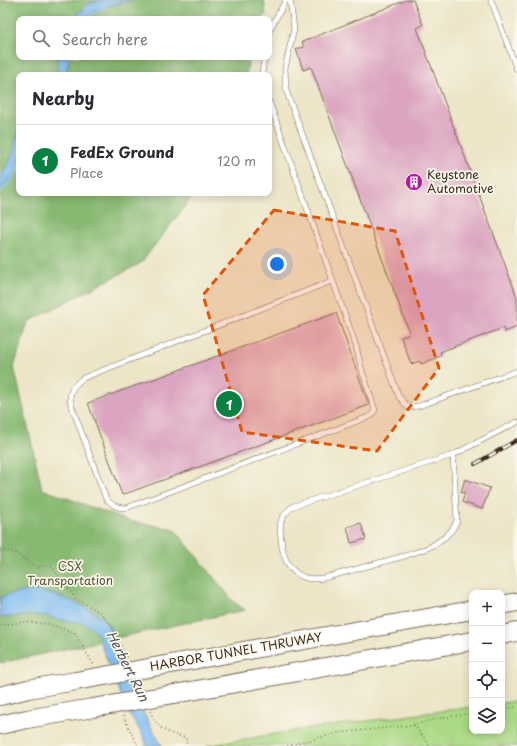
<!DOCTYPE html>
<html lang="en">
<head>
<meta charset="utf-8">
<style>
  body { margin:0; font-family:"Playpen Sans",sans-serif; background:#f2f2f3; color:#2b2b33 }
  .controls { position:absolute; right:12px; bottom:12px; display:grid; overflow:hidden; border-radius:8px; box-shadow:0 2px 10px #0003 }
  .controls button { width:36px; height:36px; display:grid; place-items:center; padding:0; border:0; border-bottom:1px solid #e1e1e2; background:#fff; color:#2b2b33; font:20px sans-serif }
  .you { position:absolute; left:277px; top:264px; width:14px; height:14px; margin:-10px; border:3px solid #fff; border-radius:50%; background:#1a73e8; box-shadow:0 0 0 6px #1a73e833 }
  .badge { display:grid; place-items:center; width:26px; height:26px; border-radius:50%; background:#0b8043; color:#fff; font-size:13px; font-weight:700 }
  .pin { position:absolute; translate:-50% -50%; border:2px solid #fff; box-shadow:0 1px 4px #0006 }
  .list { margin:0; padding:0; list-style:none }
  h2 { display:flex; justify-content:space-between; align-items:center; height:52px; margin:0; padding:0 16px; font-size:17px }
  h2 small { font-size:13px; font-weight:400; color:#7c7c81 }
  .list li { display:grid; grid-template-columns:26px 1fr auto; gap:12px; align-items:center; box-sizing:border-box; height:72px; padding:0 16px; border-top:1px solid #e1e1e2 }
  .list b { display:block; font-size:15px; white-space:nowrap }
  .list p { margin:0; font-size:13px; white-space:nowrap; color:#7c7c81 }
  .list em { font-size:13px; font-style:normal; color:#7c7c81 }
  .icon { flex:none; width:22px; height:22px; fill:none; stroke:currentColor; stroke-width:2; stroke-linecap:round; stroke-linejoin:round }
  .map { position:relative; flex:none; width:517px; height:746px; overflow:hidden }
  .search { position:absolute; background:#fff; box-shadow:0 2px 10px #0003; left:16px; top:16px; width:256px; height:44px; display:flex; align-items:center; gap:10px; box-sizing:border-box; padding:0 14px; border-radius:8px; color:#7c7c81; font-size:15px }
  .panel { position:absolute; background:#fff; box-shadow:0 2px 10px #0003; left:16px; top:72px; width:256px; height:124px; border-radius:8px }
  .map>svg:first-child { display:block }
  .green { fill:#abd985; stroke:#738252 }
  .forest { fill:#88b972; stroke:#627248 }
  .water { fill:#7dbaf0; stroke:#5c7287 }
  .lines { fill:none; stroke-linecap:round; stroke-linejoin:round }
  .stream { stroke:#7dbaf0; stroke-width:2.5 }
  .building { fill:#dba4c0 }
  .lane-casing { stroke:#796b59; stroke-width:6 }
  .highway-casing { stroke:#796b59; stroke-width:20 }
  .path { stroke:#796b59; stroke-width:1.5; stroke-dasharray:1 3; stroke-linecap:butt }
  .lane { stroke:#fff; stroke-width:5 }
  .highway { stroke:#fff; stroke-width:18 }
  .rail-casing { stroke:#3b2a1e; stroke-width:4 }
  .rail { stroke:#fbf7ec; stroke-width:2.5; stroke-dasharray:8; stroke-linecap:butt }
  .highway-bridge-casing { stroke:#796b59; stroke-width:20; stroke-linecap:butt }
  .highway-bridge { stroke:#fff; stroke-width:18 }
  .marked { fill:#df570d; fill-opacity:0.2; stroke:#df570d; stroke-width:3; stroke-dasharray:8 5; stroke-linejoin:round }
  .labels { text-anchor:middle; stroke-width:3.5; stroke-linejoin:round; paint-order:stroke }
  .poi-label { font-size:12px; fill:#3b2a1e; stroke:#fbf7ec; text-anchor:start }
  .park-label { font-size:12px; fill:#575638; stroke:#fbf7ec }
  .street-label { font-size:12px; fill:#3b2a1e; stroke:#fbf7ec }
  .water-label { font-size:13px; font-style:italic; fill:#4f555d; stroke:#fbf7ec }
</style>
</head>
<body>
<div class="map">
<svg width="517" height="746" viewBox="0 0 517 746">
  <rect width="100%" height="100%" fill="#fbf7ec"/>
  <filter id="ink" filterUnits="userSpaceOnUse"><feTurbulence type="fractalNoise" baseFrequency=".025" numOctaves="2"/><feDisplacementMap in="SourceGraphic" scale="8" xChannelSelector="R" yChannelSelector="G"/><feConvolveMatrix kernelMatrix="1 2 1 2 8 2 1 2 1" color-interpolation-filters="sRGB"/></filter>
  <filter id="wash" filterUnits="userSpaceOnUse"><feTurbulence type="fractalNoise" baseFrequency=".012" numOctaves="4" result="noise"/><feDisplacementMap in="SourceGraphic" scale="16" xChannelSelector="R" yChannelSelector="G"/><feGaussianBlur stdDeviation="0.9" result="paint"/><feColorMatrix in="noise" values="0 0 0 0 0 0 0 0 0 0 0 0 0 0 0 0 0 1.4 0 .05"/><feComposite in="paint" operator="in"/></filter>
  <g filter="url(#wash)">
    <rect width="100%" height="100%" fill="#ece5c7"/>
    <polygon class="green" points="517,701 517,746 207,746 292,731 472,707 472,731 502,731 502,703"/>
    <polygon class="forest" points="0,0 264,0 266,15 257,19 19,19 19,57 249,57 246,75 19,75 19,193 195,193 141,263 28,322 14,367 42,489 129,521 174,529 234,602 245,610 0,663"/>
    <g class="water">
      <path d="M101 0H133C117 6 96 4 85 19H74L88 4Z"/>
      <polygon points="58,57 70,57 66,75 58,75"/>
      <path d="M19 128V166L0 190V176C11 166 15 142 19 128Z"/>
      <path d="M31 590C52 593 91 605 105 622 114 632 113 644 118 656 130 687 145 717 162 746H147L141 732 129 714 101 645 99 637 96 632 89 626 82 623 55 619 48 616 29 615 0 618V598L8 595Z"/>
    </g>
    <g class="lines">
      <g class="stream">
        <polyline points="83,19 106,6"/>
        <path d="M0 191C10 183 16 174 19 162"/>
      </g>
    </g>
    <g id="blocks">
      <g class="building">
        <polygon points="406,0 413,0 423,25 417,28 517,297 517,327 505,332 503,328 440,352 441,356 421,364 420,361 411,364 401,337 410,334 311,67 303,70 296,49 304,47 302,42"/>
        <polygon points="336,313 369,405 122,495 88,403"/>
        <polygon points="465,479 490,488 482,509 462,502 465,493 461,492"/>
        <polygon points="361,523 366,539 351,543 347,527"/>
      </g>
    </g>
  </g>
  <g filter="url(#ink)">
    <use href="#blocks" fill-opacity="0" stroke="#796b59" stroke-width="1"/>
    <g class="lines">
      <defs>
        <g id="lane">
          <polyline points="290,0 294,29 285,68 286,90 399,397 408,407 419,406 517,371"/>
          <polyline points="491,0 517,70"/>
          <polyline points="269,31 286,0"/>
          <polyline points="262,75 264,57"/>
          <path d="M269 101 356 346 361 367 375 410 371 416 126 508C117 508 112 505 106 499L71 404C68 392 73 386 83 378L332 281"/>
          <path d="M453 455 457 521 452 530 445 537 430 547 408 555 324 578C317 579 310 580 303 577 287 570 282 554 281 538 280 531 279 523 283 517 286 512 289 509 294 506L453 455 517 422"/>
        </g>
        <g id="highway">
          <polyline points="502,605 517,602"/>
          <polyline points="502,635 517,632"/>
          <polyline points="165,665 472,610"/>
          <polyline points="174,694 472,641"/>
          <polyline points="0,696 28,689 76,681"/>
          <polyline points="0,725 27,719 93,708"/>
        </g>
      </defs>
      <use href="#lane" class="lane-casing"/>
      <use href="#highway" class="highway-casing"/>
      <g class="path">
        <polyline points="0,550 14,552 36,567 51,566 75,598 99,612 111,624 127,658"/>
        <polyline points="0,625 24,622 48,624 74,632 94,665"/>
        <polyline points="502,709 517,707"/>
        <path d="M150 711C159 731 166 732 186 738L187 746"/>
        <polyline points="123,716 138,746"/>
        <polyline points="414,725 430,746"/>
        <polyline points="287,746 337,733 414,725 436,719 472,713"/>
      </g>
      <use href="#lane" class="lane"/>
      <use href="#highway" class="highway"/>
      <defs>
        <polyline id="rail" points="475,464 517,440"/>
      </defs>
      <use href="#rail" class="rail-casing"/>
      <use href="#rail" class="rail"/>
      <defs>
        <g id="highway-bridge">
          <polyline points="76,681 165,665"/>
          <polyline points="93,708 174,694"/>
        </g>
      </defs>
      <use href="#highway-bridge" class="highway-bridge-casing"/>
      <use href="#highway-bridge" class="highway-bridge"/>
    </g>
  </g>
  <path class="marked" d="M274 210 395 231 439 368 377 451 242 432 203 295Z"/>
  <defs>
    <symbol id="building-disc" viewBox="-11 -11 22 22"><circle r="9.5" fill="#b5179e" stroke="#fbf7ec"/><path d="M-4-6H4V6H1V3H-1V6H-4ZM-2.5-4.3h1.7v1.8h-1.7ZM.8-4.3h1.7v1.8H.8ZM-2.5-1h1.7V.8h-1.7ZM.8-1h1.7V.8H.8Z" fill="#fff"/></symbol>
  </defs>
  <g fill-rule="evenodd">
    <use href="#building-disc" x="404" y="172" width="20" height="20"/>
  </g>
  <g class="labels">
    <g class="poi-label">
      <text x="427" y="179">Keystone<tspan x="427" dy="14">Automotive</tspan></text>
    </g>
    <g class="park-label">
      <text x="70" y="571">CSX<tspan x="70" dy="14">Transportation</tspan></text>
    </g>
    <g class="street-label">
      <text transform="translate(236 652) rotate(-10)" y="4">HARBOR TUNNEL THRUWAY</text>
    </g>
    <g class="water-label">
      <text transform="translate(128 666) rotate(63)" y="5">Herbert Run</text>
    </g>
  </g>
</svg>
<div class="controls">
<button>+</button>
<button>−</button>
<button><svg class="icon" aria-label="locate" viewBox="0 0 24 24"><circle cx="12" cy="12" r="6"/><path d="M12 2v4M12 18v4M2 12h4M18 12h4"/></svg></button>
<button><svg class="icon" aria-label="layers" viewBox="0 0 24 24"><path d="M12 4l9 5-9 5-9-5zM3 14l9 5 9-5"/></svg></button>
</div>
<div class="you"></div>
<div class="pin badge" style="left:229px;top:404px">1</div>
<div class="search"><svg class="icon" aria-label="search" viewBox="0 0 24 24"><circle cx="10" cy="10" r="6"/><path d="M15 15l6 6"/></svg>Search here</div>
<section class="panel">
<h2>Nearby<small></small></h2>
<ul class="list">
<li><span class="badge">1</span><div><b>FedEx Ground</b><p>Place</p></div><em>120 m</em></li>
</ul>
</section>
</div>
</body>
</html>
